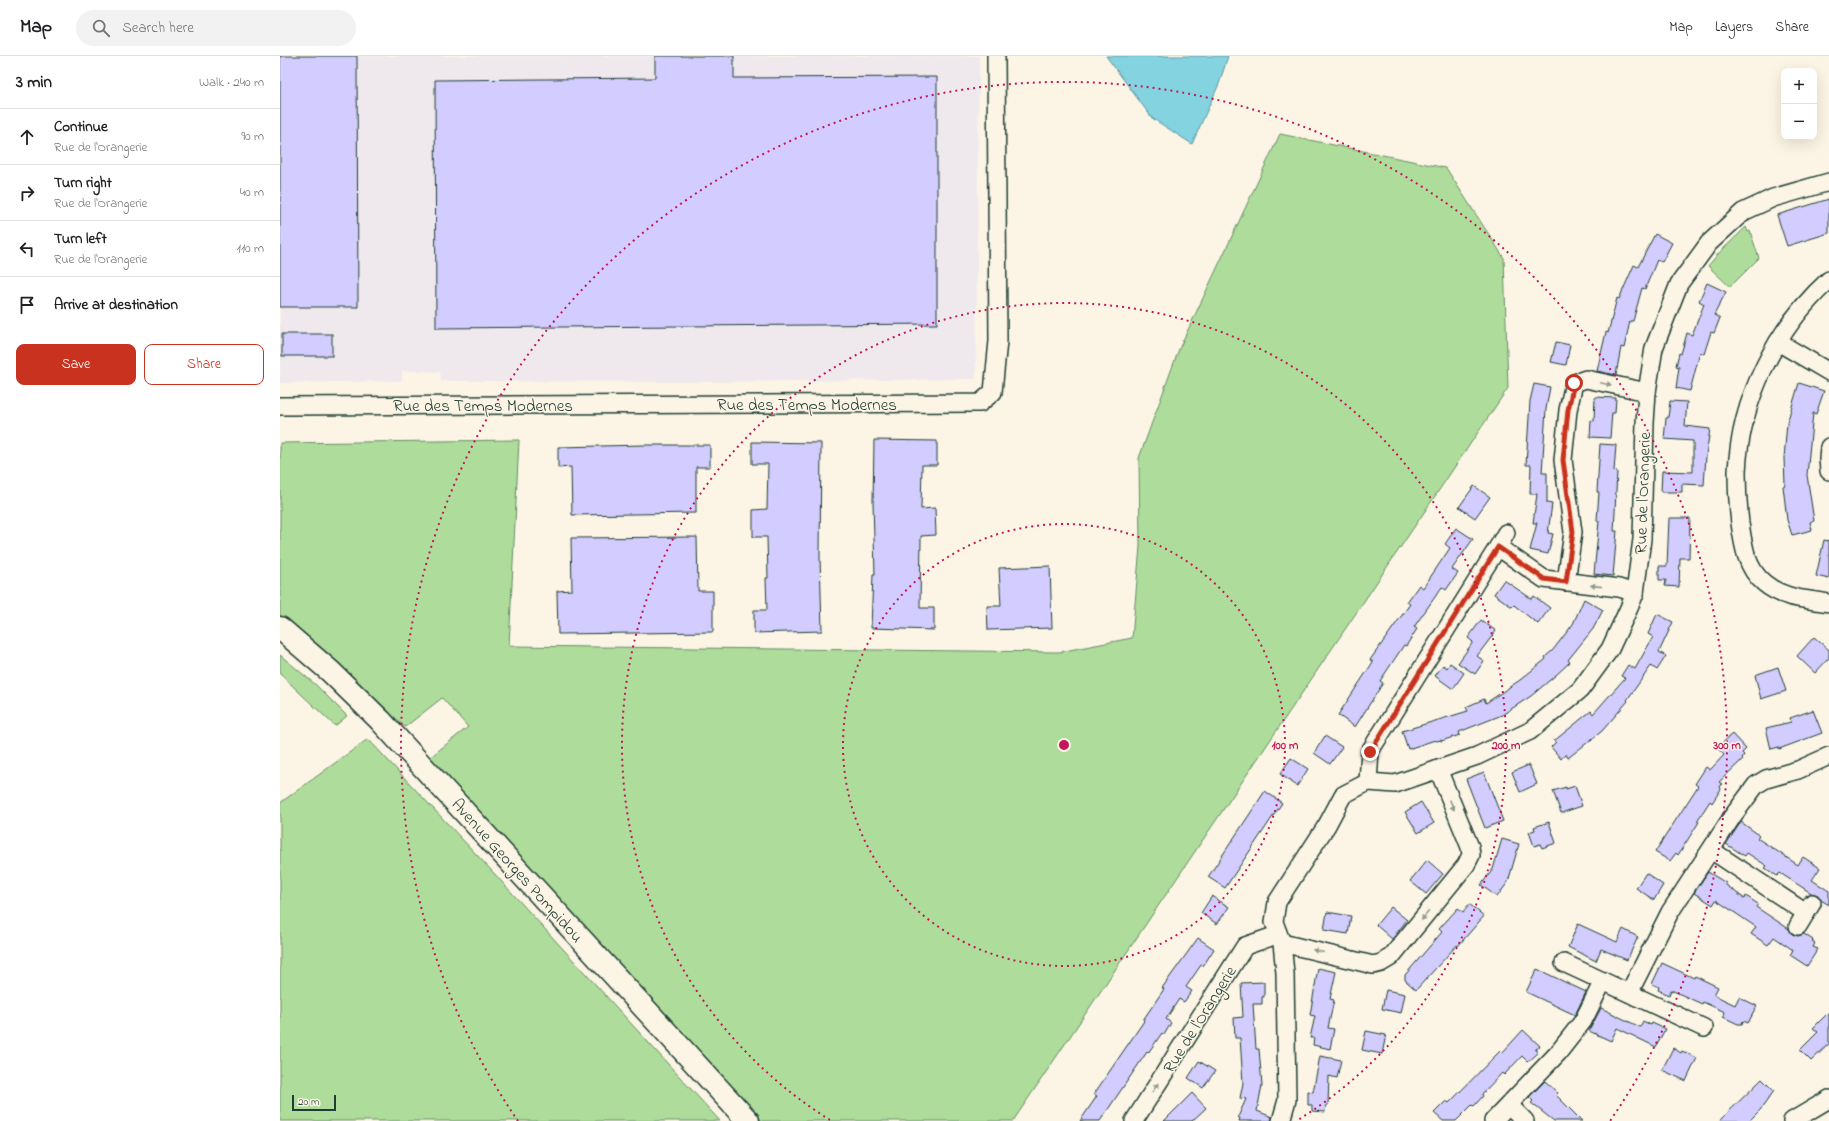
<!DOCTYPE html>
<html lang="en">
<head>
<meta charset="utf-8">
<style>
  body { margin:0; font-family:"Indie Flower",sans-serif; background:#f2f2f2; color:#202124 }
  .controls { position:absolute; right:12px; top:12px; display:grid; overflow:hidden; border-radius:8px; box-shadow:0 4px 16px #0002 }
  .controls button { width:36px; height:36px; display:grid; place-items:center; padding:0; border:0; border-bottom:1px solid #e0e0e0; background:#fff; color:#202124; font:20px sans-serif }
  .scale { position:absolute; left:12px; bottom:10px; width:44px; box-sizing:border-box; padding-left:4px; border:2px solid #1f3d34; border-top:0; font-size:11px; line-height:14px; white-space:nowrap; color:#1f3d34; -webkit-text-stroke:3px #fcf5e5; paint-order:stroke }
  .stop { position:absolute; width:12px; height:12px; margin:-9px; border:3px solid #c8321e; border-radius:50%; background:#fff }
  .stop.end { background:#c8321e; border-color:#fff; box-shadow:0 1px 4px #0008 }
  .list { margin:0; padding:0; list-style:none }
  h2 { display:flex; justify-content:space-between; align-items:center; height:52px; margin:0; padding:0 16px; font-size:17px }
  h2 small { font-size:13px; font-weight:400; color:#757577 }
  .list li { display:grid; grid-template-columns:26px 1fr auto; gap:12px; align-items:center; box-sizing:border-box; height:56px; padding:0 16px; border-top:1px solid #e0e0e0 }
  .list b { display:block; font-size:15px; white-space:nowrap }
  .list p { margin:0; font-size:13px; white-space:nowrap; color:#757577 }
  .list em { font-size:13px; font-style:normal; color:#757577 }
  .actions { display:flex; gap:8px; padding:12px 16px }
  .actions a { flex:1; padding:9px 0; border:1px solid #c8321e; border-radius:8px; text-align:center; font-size:14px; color:#c8321e }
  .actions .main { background:#c8321e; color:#fff }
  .icon { flex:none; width:22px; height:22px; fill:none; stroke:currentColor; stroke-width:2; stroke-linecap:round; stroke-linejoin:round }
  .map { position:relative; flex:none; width:1549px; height:1065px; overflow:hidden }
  header { display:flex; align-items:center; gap:24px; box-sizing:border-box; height:56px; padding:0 20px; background:#fff; border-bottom:1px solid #e0e0e0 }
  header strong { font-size:19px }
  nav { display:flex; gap:22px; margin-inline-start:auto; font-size:14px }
  .search { width:280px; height:36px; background:#f2f2f2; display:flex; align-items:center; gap:10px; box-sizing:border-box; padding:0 14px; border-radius:22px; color:#757577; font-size:15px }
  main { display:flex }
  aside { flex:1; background:#fff }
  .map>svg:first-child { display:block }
  .built { fill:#efe9ed }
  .green { fill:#aedc9a; stroke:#668c67 }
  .water { fill:#84d3e1; stroke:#5c979c }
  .building { fill:#d2ccff; stroke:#1f3d34 }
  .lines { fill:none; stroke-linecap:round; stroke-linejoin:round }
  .street-casing { stroke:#1f3d34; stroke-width:20 }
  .secondary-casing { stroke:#1f3d34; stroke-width:25 }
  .street { stroke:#fcf5e5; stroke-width:17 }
  .secondary { stroke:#fcf5e5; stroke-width:22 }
  .oneway { fill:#8e998c }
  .route { stroke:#c8321e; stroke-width:5 }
  .ring { fill:none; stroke:#c2185b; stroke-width:2; stroke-dasharray:2 4 }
  .labels { text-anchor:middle; stroke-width:3; stroke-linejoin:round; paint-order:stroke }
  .street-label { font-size:17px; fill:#1f3d34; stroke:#fcf5e5 }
  .centre { fill:#c2185b; stroke:#fcf5e5; stroke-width:2 }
  .ring-label { font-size:12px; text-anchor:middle; font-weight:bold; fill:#c2185b; stroke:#fcf5e5; stroke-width:3; stroke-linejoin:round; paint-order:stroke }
</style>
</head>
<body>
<header>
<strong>Map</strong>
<div class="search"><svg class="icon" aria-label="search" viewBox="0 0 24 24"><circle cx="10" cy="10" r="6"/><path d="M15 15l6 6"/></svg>Search here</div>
<nav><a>Map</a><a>Layers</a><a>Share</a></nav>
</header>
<main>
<aside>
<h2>3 min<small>Walk · 240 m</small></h2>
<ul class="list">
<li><svg class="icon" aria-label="ahead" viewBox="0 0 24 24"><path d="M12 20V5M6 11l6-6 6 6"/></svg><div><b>Continue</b><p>Rue de l'Orangerie</p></div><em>90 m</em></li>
<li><svg class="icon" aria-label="right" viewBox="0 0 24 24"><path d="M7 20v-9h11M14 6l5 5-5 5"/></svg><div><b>Turn right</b><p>Rue de l'Orangerie</p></div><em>40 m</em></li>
<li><svg class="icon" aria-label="left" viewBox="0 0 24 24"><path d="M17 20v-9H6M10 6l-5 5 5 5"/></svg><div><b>Turn left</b><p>Rue de l'Orangerie</p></div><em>110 m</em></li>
<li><svg class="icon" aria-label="arrive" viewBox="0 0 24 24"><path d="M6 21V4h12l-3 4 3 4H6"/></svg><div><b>Arrive at destination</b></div></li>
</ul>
<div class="actions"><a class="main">Save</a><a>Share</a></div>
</aside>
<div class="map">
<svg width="1549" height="1065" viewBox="0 0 1549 1065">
  <rect width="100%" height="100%" fill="#fcf5e5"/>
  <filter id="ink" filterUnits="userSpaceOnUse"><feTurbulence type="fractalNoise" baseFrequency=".025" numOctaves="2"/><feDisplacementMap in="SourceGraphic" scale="8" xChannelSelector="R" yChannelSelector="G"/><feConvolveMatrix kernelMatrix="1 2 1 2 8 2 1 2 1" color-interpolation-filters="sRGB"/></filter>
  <g filter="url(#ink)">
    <polygon class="built" points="0,0 699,0 696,323 432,326 161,325 160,316 122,315 122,325 0,327"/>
    <g class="green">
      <polygon points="1000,78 1166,112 1224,202 1228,332 733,1065 482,1065 148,703 188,671 162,642 125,671 83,631 0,562 0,387 239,384 229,590 779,596 852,582 860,490 859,402 899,293"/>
      <polygon points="1466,171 1468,176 1470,175 1479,202 1450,231 1428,210 1439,197"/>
      <polygon points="0,599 36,629 67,660 55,670 0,618"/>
      <polygon points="88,683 211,814 440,1065 0,1065 0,747"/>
    </g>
    <polygon class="water" points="826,0 948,0 939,28 912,88 872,62"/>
    <g class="building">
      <polygon points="0,0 77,0 78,251 0,251"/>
      <polygon points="375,0 454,0 454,22 657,21 657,268 156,272 155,24 375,22"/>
      <polygon points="1549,143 1549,177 1507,190 1497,159"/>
      <polygon points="1375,178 1392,187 1382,206 1377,204 1365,233 1362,232 1353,265 1350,265 1344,292 1341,291 1336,319 1317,315 1326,276 1328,277 1337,242 1339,243 1354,209 1358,211"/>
      <polygon points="1427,227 1446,236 1434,259 1440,262 1434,277 1431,276 1424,298 1420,296 1410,335 1396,332 1399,311 1396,310 1399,297 1401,298 1407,277 1412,279 1424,248 1419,245"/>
      <rect x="2" y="278" width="50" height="22"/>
      <polygon points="1276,286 1290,289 1286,309 1271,306"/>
      <polygon points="1519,327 1544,335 1536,358 1533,357 1527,419 1534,465 1530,466 1532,474 1512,479 1507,464 1503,430 1505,429 1504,402 1507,367"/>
      <polygon points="1254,328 1270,331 1266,353 1262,417 1267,417 1267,447 1272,448 1268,477 1273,478 1268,498 1250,494 1257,467 1253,467 1257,438 1250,438 1251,409 1246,409 1250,345"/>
      <polygon points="1315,341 1336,342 1335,357 1332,357 1330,382 1310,381 1311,364 1314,365"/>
      <polygon points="1390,345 1407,346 1405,370 1430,373 1426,400 1424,429 1402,428 1402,436 1381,436 1382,415 1413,416 1413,385 1384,383 1386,362 1388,362"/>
      <polygon points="594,384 657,385 657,409 642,409 641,453 655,452 656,479 641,480 640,552 654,552 654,574 591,572 593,518 595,518 593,446"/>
      <polygon points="472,386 541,387 540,500 542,575 474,577 474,554 487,554 486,522 488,522 487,481 473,481 473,454 487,453 488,408 472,408"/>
      <polygon points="1320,388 1336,389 1334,415 1337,416 1334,475 1337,475 1333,520 1314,518 1319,465 1317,464 1319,436 1317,436"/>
      <polygon points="364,389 430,389 430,411 416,411 416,457 292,459 291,411 278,412 278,391"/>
      <polygon points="1194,430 1210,441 1195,462 1179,451"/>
      <polygon points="1389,462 1410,462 1409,502 1400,502 1399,531 1385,530 1386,524 1379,524 1379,510 1387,510"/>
      <polygon points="1176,472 1193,483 1172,513 1178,517 1166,534 1162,531 1134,571 1137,573 1126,590 1124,589 1100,625 1103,627 1075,671 1058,659 1093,606 1090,604 1130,548 1127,546 1139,529 1143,532 1170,492 1165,488"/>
      <polygon points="417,481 418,535 433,535 433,576 278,578 277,535 292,534 291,482"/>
      <polygon points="1544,484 1549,485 1549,523 1536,520"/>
      <polygon points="770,510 772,572 708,574 707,550 721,550 719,512"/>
      <polygon points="1224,524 1252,543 1254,540 1270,552 1258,568 1234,549 1232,551 1214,538"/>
      <polygon points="1304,543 1323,554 1313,573 1288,604 1290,606 1276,619 1251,640 1222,659 1179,676 1180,679 1161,685 1161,684 1156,685 1155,684 1128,693 1122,675 1188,655 1186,651 1204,643 1206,647 1240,624 1266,603 1265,601 1273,594 1293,568"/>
      <polygon points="1377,558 1393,566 1379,596 1386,600 1377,614 1371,610 1347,644 1348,645 1322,675 1288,702 1286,698 1281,703 1271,691 1276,686 1274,685 1311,655 1313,658 1345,622 1341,620 1348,609 1355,613 1373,581 1368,578"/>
      <polygon points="1201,564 1216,575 1197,600 1204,605 1195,618 1178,607 1193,586 1188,582"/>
      <polygon points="1534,581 1549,594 1549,602 1535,617 1517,600"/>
      <polygon points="1170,607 1184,617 1173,633 1155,620 1163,609 1167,612"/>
      <polygon points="1498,611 1506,635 1481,643 1475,619"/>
      <polygon points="1533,654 1542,677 1499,693 1499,691 1491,693 1486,672 1511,666 1510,662"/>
      <polygon points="1452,678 1466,693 1462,697 1464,699 1462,702 1463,703 1439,726 1442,728 1440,731 1441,733 1432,747 1430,745 1417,765 1419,766 1398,799 1396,797 1390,805 1375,796 1418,730 1415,728 1426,711 1430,714 1444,699 1437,692"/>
      <polygon points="1045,680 1062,691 1050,708 1034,697"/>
      <polygon points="1011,702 1028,713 1017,730 1000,718"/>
      <polygon points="1249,709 1257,728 1240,736 1232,716"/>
      <polygon points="1204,716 1223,765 1205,772 1186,723"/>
      <polygon points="1295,730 1302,750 1281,757 1273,735 1286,731 1286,733"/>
      <polygon points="985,735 1002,747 945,832 928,821"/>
      <polygon points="1141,746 1154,767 1138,777 1125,756"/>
      <polygon points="1269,766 1276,787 1262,792 1260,788 1254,790 1249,776 1255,774 1254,771"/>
      <polygon points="1461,766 1479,779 1477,782 1518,809 1523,801 1540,812 1532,824 1549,835 1549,849 1541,844 1538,839 1531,837 1500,817 1497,820 1485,812 1487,810 1467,797 1465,800 1446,788"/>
      <polygon points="1222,783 1239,788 1228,826 1217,841 1201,829 1213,813"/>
      <polygon points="1147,804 1163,818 1146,838 1130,825"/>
      <polygon points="1428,816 1446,827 1446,829 1465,843 1466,840 1478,848 1476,851 1509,873 1512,878 1518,880 1524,878 1533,884 1532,885 1535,887 1533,891 1538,893 1527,910 1510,899 1513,894 1494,881 1488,889 1471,878 1476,871 1436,844 1433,849 1414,837"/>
      <polygon points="1366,817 1383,829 1374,844 1356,832"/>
      <polygon points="932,840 949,851 937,868 921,857"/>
      <polygon points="1189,848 1204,860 1178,890 1177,889 1136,934 1125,924 1125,919 1162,876 1159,873 1178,852 1183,856"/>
      <polygon points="1111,851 1127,864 1112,883 1096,869"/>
      <polygon points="1047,856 1071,860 1068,878 1044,874"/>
      <polygon points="1298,868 1337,886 1343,873 1358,881 1347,904 1321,893 1316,905 1288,891"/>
      <polygon points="918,882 934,893 923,910 921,909 906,931 912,935 904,946 899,943 886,963 891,967 884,979 882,977 868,997 867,996 820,1065 800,1065 817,1040 814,1038 864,965 863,964 884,933 882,932"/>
      <polygon points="1382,907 1414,922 1415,920 1438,931 1434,939 1455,949 1459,941 1477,950 1468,967 1463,965 1462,968 1458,968 1443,961 1445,956 1423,946 1422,948 1391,934 1389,939 1378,934 1379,931 1372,928"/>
      <polygon points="1038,912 1056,916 1050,943 1054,944 1048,972 1054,973 1050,993 1033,989 1034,982 1030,982 1035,960 1030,959"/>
      <polygon points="1257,913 1306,936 1295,959 1246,936"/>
      <polygon points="984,926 984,941 982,941 982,948 973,948 976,993 979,993 982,1029 977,1055 992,1061 991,1065 959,1065 960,1062 958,1061 966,1043 960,1042 963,1027 960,982 955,982 954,962 963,961 961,927"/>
      <polygon points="1106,934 1125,938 1121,957 1102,953"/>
      <polygon points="1321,952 1360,971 1363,965 1371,969 1372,967 1385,973 1376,991 1337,972 1331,985 1309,975"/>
      <polygon points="1549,956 1549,988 1531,1005 1520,994 1538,976 1533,972"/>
      <polygon points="1243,974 1260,990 1255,994 1258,997 1248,1006 1242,1000 1224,1019 1222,1017 1202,1038 1203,1040 1194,1050 1192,1049 1176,1065 1163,1065 1154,1057 1166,1045 1169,1047 1220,995 1222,997"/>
      <polygon points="1086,975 1106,979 1102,998 1082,994"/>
      <polygon points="1393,992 1401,997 1402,995 1417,1002 1406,1025 1382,1014"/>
      <polygon points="1040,1000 1061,1004 1057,1022 1049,1020 1048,1049 1046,1049 1045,1056 1032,1055 1032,1049 1028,1049 1028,1035 1033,1036"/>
      <polygon points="919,1005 935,1015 923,1032 908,1022"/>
      <polygon points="1482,1023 1494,1035 1481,1053 1469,1065 1439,1065"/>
      <polygon points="1265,1025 1278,1037 1276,1039 1302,1065 1274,1065 1251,1047 1253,1045 1249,1041"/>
      <polygon points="912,1037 926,1052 912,1065 884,1065"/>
    </g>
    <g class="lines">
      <defs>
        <g id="street">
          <path d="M1549 224C1496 272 1460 344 1457 416 1457 433 1458 450 1460 467 1463 488 1466 512 1484 527 1503 543 1526 543 1549 547"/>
          <polyline points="1498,286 1549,316"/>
          <polyline points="0,350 700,347 713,336 718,285 716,0"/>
          <polyline points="1549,391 1548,402 1549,415"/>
          <polyline points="1218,491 1226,477"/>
          <polyline points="1286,526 1293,476 1283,404 1288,354 1294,327 1306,323 1367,336"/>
          <polyline points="1088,726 1090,695 1218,491 1264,523 1339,532 1355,537"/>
          <polyline points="1431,794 1526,857"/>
          <polyline points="1518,870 1532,847"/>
          <polyline points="1002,887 1093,909 1101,907 1111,901 1186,809 1191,799 1190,791 1158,713"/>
          <polyline points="1284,907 1424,972"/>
          <polyline points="1349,937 1390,856 1452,761 1476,729 1486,723 1518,714 1549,700"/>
          <polyline points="1229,1049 1245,1065"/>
          <polyline points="854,1065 965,890 997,879"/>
          <polyline points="1001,1065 1007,1044 1005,917 1002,887 994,866 997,846 1047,769 1063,739 1088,726 1115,728 1197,700 1250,675 1300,634 1330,593 1349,552 1355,537 1362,483 1365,367 1367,336 1374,292 1399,228 1429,187 1463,156 1493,142 1549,126"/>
          <polyline points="1213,1065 1278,997 1303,965 1323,925"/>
          <polyline points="1512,1065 1549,1043"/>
        </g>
        <polyline id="secondary" points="0,572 51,616 100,664 468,1065"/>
      </defs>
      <use href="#street" class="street-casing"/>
      <use href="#secondary" class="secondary-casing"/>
      <use href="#street" class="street"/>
      <use href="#secondary" class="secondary"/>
    </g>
    <defs><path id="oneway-solid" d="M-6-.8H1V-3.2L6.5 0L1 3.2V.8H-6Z"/></defs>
    <g class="oneway">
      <use href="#oneway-solid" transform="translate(1326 328) rotate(12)"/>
      <use href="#oneway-solid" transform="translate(1316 530) rotate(-174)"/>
      <use href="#oneway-solid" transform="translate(1172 749) rotate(67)"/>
      <use href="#oneway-solid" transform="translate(1145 860) rotate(129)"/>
      <use href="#oneway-solid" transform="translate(1038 895) rotate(-166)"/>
      <use href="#oneway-solid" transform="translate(875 1032) rotate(-58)"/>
    </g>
  </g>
  <g class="lines" filter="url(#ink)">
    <polyline class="route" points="1090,696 1218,491 1264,523 1286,526 1293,476 1283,404 1288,354 1294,327"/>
  </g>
  <g class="ring">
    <circle cx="784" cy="689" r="221"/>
    <path d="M550 1064A442 442 0 1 1 1018 1064"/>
    <path d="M238 1065A663 663 0 1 1 1330 1065"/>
  </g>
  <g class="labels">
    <g class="street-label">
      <text x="527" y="354">Rue des Temps Modernes</text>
      <text x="203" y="355">Rue des Temps Modernes</text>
      <text transform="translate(1362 437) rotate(-88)" y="6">Rue de l'Orangerie</text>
      <text transform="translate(238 814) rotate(48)" y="6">Avenue Georges Pompidou</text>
      <text transform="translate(919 963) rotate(-58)" y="6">Rue de l'Orangerie</text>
    </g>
  </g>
  <circle cx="784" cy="689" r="6" class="centre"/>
  <g class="ring-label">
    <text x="1005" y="693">100 m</text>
    <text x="1226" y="693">200 m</text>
    <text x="1447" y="693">300 m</text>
  </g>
</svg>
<div class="controls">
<button>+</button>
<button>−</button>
</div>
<div class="scale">20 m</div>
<div class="stop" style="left:1294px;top:327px"></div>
<div class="stop end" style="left:1090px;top:696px"></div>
</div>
</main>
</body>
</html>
